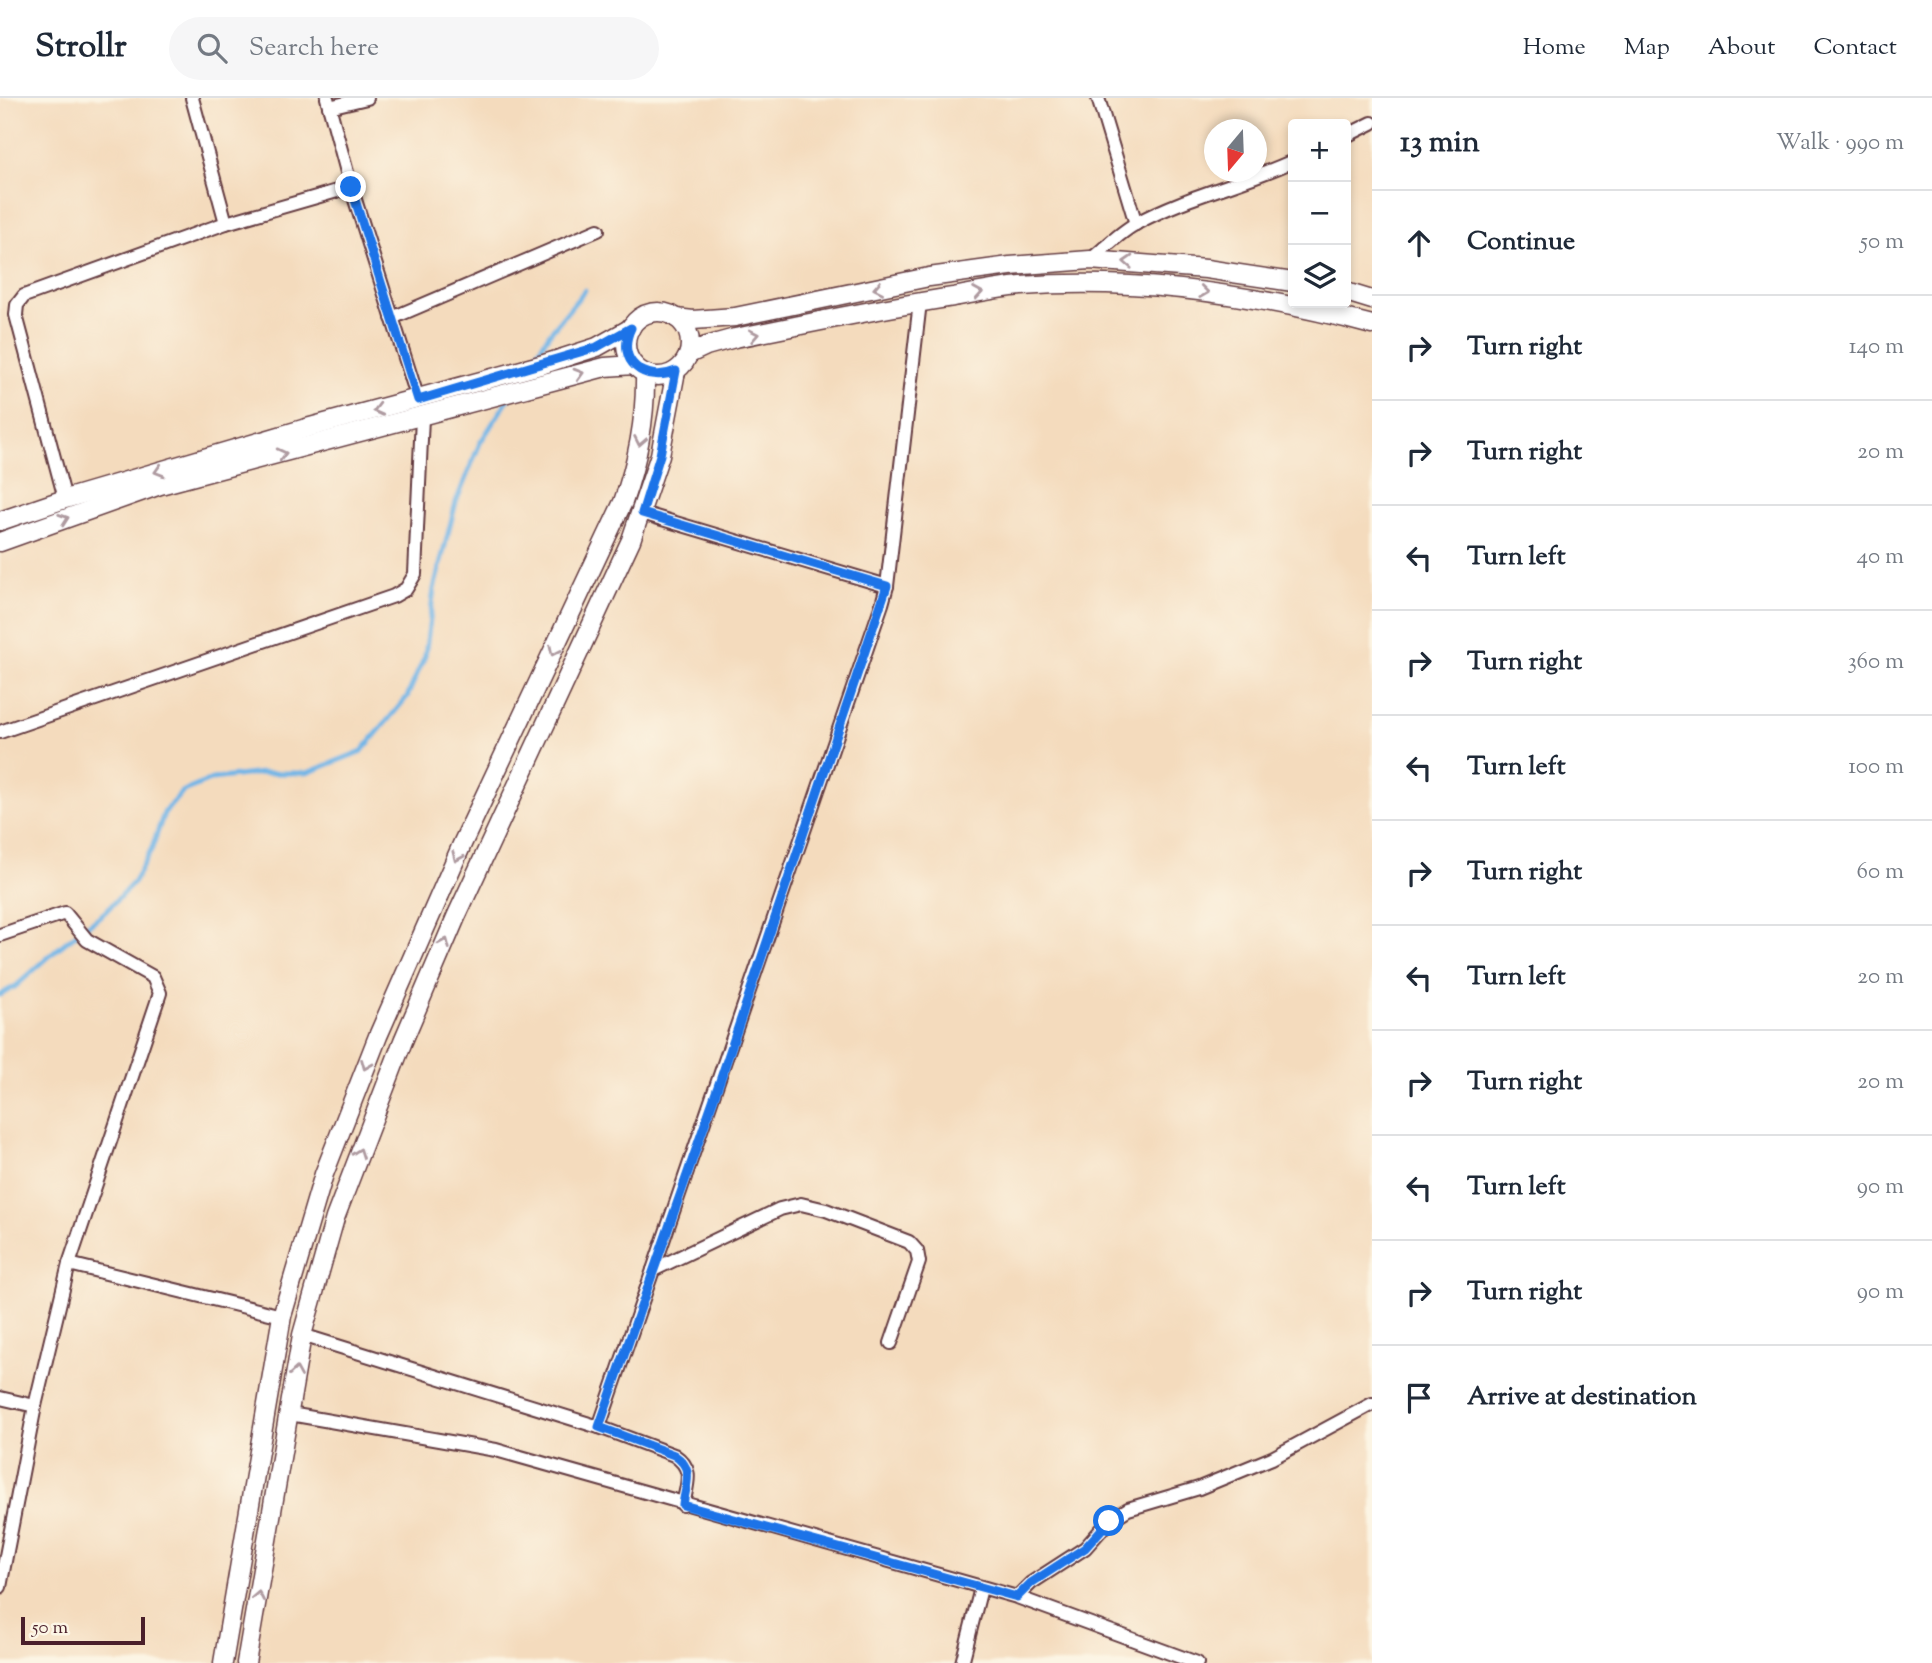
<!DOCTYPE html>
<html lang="en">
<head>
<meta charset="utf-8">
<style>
  body { margin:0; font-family:"Sorts Mill Goudy",serif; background:#f6f6f7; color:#1f2937 }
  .controls { position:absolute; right:21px; top:21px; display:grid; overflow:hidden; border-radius:7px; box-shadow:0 4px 10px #0003 }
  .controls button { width:63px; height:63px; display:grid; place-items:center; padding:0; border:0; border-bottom:2px solid #e0e1e3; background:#fff; color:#1f2937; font:35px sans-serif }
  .compass { position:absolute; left:1204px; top:21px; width:63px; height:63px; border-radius:50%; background:#fff; box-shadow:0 4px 10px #0003; rotate:199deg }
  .scale { position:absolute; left:21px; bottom:18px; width:124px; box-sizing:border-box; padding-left:7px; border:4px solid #4a1f2b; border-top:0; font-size:19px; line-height:24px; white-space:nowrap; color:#4a1f2b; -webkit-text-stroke:5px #fcf5e5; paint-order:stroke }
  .stop { position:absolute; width:21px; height:21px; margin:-16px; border:5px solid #1a73e8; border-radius:50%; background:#fff }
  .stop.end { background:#1a73e8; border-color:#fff; box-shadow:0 2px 7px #0008 }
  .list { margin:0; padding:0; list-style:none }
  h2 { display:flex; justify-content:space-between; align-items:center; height:91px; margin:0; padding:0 28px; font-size:30px }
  h2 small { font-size:23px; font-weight:400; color:#747a83 }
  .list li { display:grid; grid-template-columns:46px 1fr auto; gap:21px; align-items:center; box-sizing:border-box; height:105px; padding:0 28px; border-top:2px solid #e0e1e3 }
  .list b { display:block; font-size:26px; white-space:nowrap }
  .list em { font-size:23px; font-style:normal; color:#747a83 }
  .icon { flex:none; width:38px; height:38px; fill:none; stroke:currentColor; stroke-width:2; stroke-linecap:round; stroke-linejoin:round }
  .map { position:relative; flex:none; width:1372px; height:1565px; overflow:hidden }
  header { display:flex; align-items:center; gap:42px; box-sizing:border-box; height:98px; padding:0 35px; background:#fff; border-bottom:2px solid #e0e1e3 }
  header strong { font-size:33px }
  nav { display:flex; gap:38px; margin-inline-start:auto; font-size:24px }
  .search { width:490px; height:63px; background:#f6f6f7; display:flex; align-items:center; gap:18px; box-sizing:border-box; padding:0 24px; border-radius:38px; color:#747a83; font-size:26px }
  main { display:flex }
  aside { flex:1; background:#fff }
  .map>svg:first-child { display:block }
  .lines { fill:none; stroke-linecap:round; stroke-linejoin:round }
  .stream { stroke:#71b5e7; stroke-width:5 }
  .minor-casing { stroke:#643b41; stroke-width:16 }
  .secondary-casing { stroke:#643b41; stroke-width:21 }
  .minor { stroke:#fff; stroke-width:12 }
  .secondary { stroke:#fff; stroke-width:18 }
  .oneway { stroke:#ae9aa0 }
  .route { stroke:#1a73e8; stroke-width:9 }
</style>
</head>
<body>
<header>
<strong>Strollr</strong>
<div class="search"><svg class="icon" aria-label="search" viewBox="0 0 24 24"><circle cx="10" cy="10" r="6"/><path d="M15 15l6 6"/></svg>Search here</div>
<nav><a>Home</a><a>Map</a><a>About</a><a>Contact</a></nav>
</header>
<main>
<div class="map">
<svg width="1372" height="1565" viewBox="0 0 1372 1565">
  <rect width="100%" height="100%" fill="#fcf5e5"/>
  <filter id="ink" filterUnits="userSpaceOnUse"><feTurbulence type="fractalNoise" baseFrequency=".0143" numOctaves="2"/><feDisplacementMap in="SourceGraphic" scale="14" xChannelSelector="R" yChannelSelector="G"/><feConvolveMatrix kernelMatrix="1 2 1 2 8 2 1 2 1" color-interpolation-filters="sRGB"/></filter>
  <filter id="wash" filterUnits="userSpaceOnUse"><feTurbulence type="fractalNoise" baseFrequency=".00686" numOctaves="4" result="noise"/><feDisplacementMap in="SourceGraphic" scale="28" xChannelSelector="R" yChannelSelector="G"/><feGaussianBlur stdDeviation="1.57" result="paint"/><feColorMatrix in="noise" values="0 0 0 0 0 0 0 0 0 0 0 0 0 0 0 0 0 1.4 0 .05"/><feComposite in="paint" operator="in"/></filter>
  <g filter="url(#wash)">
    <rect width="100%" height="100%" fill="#f4dbbd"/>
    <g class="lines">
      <g class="stream">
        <polyline points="531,265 549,236 585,192"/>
        <polyline points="0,897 16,888 61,848 105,814 134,784 152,750 164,715 182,694 212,681 262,675 307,675 362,653 407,599 425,558 434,491 456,404 480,345 509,300"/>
      </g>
    </g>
  </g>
  <g filter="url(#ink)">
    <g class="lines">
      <defs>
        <g id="minor">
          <polyline points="192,0 226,125"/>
          <polyline points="327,0 351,89 418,301"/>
          <polyline points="1098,0 1136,126"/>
          <polyline points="329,9 367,0"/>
          <polyline points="1346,38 1372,25"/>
          <path d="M1090 162C1105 150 1120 134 1137 125 1186 98 1243 86 1293 63"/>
          <polyline points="392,220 598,132"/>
          <polyline points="65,401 16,217 17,207 24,198 226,125 351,89"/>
          <polyline points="642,415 887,488"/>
          <polyline points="0,634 394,498 406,491 415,476 422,319"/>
          <polyline points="0,837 65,815 87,842 153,879 160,895 69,1166 35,1308 0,1489"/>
          <polyline points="69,1166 282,1218"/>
          <polyline points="653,1172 780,1111 801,1106 826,1112 909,1144 917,1153 919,1164 891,1245"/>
          <path d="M302 1237 599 1329 674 1357C695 1371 687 1385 683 1407"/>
          <polyline points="0,1300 35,1308"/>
          <polyline points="290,1316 496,1352 1017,1499 1197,1565"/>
          <polyline points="599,1329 882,506 887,488 920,204"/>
          <polyline points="1017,1499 1031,1485 1085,1450 1109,1423 1128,1411 1199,1390 1272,1360 1372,1306"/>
          <polyline points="962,1565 981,1490"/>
        </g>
        <g id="secondary">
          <polyline points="1346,194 1372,202"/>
          <circle cx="658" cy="246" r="32"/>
          <polyline points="676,220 693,222 735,219 929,179 1010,168 1090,162 1206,171 1293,184"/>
          <path d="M689 256 706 248 735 240C807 226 880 210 953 199 976 195 998 190 1021 188 1139 179 1259 197 1372 227"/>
          <polyline points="0,423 65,401 303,331 544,266 597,249 631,230"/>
          <polyline points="0,444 160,387 605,269 634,267"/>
          <path d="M223 1565 282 1218 324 1076 378 938 463 744 623 404C638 362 646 320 645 275"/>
          <polyline points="246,1565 302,1237 335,1120 403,943 456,819 631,442 660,357 676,273"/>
        </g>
      </defs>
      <use href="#minor" class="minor-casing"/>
      <use href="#secondary" class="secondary-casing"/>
      <use href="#minor" class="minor"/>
      <use href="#secondary" class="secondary"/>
    </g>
    <defs><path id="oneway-chevron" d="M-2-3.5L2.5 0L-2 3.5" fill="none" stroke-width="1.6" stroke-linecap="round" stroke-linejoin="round" transform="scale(1.75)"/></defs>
    <g class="oneway">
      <use href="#oneway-chevron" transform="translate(1128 164) rotate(-177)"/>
      <use href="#oneway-chevron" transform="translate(878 190) rotate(169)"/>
      <use href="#oneway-chevron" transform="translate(1204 194) rotate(7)"/>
      <use href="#oneway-chevron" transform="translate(978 195) rotate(-9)"/>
      <use href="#oneway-chevron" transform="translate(754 237) rotate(-11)"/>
      <use href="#oneway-chevron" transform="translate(579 276) rotate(-16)"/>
      <use href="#oneway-chevron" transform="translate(378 312) rotate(166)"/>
      <use href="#oneway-chevron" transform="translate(640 343) rotate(101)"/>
      <use href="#oneway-chevron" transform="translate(282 356) rotate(-14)"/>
      <use href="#oneway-chevron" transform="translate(159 373) rotate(164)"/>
      <use href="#oneway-chevron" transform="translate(64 421) rotate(-19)"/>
      <use href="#oneway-chevron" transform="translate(554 553) rotate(115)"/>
      <use href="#oneway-chevron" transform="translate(457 759) rotate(114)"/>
      <use href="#oneway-chevron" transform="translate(445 845) rotate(-67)"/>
      <use href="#oneway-chevron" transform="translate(366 967) rotate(112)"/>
      <use href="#oneway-chevron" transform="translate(359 1055) rotate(-70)"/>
      <use href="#oneway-chevron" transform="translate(296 1274) rotate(-81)"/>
      <use href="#oneway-chevron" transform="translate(258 1498) rotate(-80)"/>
    </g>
  </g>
  <g class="lines" filter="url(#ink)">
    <path class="route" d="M351 89 418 302 597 249 631 230C615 263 645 286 676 273L660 357 642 415 887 488 721 980 599 1329 674 1357C695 1371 686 1385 683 1407L1017 1499 1031 1485 1085 1450 1109 1423"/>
  </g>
</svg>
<div class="controls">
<button>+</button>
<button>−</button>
<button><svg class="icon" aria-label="layers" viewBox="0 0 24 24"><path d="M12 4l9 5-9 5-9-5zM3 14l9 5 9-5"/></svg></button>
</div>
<svg class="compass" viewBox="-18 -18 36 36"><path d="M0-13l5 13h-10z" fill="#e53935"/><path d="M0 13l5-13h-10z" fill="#747a83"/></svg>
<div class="scale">50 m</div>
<div class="stop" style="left:1109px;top:1423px"></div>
<div class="stop end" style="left:351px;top:89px"></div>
</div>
<aside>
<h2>13 min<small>Walk · 990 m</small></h2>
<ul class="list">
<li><svg class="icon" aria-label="ahead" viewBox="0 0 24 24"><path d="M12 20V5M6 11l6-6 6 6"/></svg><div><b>Continue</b></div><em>50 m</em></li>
<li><svg class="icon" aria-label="right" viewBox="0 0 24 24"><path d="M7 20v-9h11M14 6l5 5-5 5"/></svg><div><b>Turn right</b></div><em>140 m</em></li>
<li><svg class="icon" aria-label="right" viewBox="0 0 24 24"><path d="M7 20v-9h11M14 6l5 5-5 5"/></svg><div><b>Turn right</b></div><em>20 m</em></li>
<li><svg class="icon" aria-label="left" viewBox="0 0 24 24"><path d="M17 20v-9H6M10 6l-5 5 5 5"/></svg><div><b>Turn left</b></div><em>40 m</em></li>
<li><svg class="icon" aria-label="right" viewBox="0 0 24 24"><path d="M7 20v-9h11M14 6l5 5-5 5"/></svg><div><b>Turn right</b></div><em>360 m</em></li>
<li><svg class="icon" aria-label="left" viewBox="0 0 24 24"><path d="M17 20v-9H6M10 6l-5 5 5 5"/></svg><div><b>Turn left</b></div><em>100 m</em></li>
<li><svg class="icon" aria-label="right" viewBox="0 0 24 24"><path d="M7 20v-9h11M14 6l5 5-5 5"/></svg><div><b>Turn right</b></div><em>60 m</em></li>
<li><svg class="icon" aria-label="left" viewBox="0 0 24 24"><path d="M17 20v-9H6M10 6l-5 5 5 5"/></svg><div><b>Turn left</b></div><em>20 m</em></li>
<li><svg class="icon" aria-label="right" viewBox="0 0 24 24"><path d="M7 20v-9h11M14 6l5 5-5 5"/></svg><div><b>Turn right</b></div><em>20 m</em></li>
<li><svg class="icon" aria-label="left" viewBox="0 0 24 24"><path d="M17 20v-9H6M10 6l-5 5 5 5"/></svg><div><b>Turn left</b></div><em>90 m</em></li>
<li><svg class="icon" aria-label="right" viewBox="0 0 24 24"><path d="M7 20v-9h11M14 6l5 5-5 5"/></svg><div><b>Turn right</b></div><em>90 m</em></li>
<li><svg class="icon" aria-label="arrive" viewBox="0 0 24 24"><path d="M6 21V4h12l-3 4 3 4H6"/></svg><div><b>Arrive at destination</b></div></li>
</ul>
</aside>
</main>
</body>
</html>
